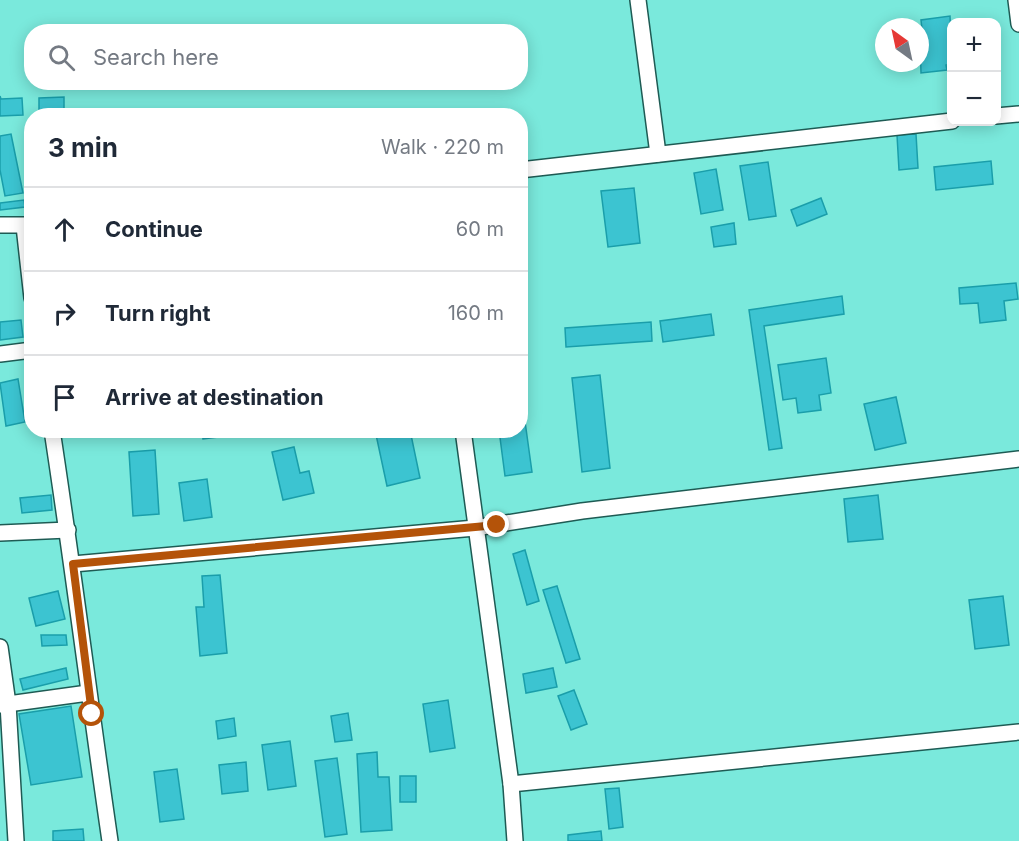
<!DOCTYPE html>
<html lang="en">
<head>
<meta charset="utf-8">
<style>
  body { margin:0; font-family:Inter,sans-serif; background:#f2f2f3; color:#1f2937 }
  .controls { position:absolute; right:18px; top:18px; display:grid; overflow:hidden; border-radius:12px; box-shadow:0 3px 15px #0003 }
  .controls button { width:54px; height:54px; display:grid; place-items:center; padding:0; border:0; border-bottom:2px solid #e0e1e3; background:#fff; color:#1f2937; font:30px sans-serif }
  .compass { position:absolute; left:875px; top:18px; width:54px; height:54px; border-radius:50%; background:#fff; box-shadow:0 3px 15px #0003; rotate:327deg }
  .stop { position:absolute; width:18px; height:18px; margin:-14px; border:4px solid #b45309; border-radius:50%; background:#fff }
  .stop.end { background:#b45309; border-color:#fff; box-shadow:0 2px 6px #0008 }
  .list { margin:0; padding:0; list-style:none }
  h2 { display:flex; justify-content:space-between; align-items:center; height:78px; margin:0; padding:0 24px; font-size:26px }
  h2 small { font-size:20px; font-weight:400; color:#747a83 }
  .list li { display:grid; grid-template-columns:39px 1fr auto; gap:18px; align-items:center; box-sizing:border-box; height:84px; padding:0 24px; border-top:2px solid #e0e1e3 }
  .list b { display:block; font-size:22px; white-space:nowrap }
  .list em { font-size:20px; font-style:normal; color:#747a83 }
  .icon { flex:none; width:33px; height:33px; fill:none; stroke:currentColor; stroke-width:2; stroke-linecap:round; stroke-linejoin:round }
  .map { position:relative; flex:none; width:1019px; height:841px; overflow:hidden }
  .search { position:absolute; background:#fff; box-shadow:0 3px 15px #0003; left:24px; top:24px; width:504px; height:66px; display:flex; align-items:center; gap:15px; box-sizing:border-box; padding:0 21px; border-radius:24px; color:#747a83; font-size:22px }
  .panel { position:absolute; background:#fff; box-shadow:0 3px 15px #0003; left:24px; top:108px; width:504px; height:330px; border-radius:24px }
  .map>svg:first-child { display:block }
  .building { fill:#3cc4d1; stroke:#1a9eaa; stroke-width:1.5 }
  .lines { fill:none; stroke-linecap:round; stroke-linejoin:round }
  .minor-casing { stroke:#1e5b54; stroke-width:18 }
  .minor { stroke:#fff; stroke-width:15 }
  .route { stroke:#b45309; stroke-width:8 }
</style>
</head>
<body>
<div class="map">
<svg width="1019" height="841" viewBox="0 0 1019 841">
  <rect width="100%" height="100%" fill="#7ae9dc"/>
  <g class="building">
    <polygon points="950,16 952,64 946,65 947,70 921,73 920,38 923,38 921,20"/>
    <polygon points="0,96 1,99 22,98 23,115 0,116"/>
    <polygon points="64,97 64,116 39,116 39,98"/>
    <polygon points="11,134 23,193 5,196 0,170 0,136"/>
    <polygon points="916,134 918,168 899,170 897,135"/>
    <polygon points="991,161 993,184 936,190 934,167"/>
    <polygon points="768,162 776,216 749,220 740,166"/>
    <polygon points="716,169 723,210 701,214 694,173"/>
    <polygon points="634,188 640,243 608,247 601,191"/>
    <polygon points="821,198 827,214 797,226 791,210"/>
    <polygon points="24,200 25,207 0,210 0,203"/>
    <polygon points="734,223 736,244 714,247 711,227"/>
    <polygon points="1016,283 1018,299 1004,301 1006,320 980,323 978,303 960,304 959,288"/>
    <polygon points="842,296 844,314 764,326 782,448 769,450 749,310"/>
    <polygon points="711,314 714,335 663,342 660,321"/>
    <polygon points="21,320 23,337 0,340 0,322"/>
    <polygon points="651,322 652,341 566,347 565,328"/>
    <polygon points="826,358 831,393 819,395 821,410 798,413 796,398 783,400 778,365"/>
    <polygon points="600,375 610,468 582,472 572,378"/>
    <polygon points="18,379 25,422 6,426 0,383"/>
    <polygon points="896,397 906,443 875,450 864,404"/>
    <polygon points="520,407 523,407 532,472 505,476 499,430 520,430"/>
    <polygon points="202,430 217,430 218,437 203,439"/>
    <polygon points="375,430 410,430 420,478 387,486"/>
    <polygon points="294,447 300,473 309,471 314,493 283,500 272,452"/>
    <polygon points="155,450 159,514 133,516 129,452"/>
    <polygon points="207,479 212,517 184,521 179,483"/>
    <polygon points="51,495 52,510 22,513 20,498"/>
    <polygon points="878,495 883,539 848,542 844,499"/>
    <polygon points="525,550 539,601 527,605 513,554"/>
    <polygon points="220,575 227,653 200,656 196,607 204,607 202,576"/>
    <polygon points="557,586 580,659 566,663 543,590"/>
    <polygon points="58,591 65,619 36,626 29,598"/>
    <polygon points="1003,596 1009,645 975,649 969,600"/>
    <polygon points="41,635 66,635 67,645 42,646"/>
    <polygon points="66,668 68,679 23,690 20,679"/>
    <polygon points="553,668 557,687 526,693 523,674"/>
    <polygon points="574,690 587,724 571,730 558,696"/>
    <polygon points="448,700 455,748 430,752 423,704"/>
    <polygon points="71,706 82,777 31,785 19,714"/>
    <polygon points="348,713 352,740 335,742 331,716"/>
    <polygon points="234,718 236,736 218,739 216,721"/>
    <polygon points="290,741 296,786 268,790 262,745"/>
    <polygon points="377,752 378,777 389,777 392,830 361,832 357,754"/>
    <polygon points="337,758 347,834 325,837 315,761"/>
    <polygon points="246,762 248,791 222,794 219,765"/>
    <polygon points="177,769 184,819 160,822 154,772"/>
    <rect x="400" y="776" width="16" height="26"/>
    <polygon points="619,788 623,827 609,829 605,789"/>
    <polygon points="83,829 84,841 53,841 53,831"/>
    <polygon points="601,831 602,841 568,841 568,835"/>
  </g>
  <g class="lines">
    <defs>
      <g id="minor">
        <polyline points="638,0 658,154"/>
        <polyline points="1016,0 1019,24"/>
        <polyline points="996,116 1019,114"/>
        <polyline points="520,170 952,121"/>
        <polyline points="0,225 32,225"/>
        <polyline points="24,226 32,298"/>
        <polyline points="0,354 32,350"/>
        <path d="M52 430C73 567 90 704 110 841"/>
        <polyline points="463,430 511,784 515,841"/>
        <polyline points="0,533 68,530"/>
        <polyline points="73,564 475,528 582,511 1019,459"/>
        <polyline points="0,647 8,704 16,841"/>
        <polyline points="0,705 88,693"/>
        <polyline points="511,784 1019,732"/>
      </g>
    </defs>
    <use href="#minor" class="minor-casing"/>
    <use href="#minor" class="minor"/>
  </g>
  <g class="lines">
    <polyline class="route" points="92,714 73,564 497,525"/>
  </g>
</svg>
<div class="controls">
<button>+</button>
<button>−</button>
</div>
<svg class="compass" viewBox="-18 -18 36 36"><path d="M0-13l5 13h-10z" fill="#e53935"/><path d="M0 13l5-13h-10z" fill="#747a83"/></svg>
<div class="stop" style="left:92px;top:714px"></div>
<div class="stop end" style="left:497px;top:525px"></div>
<div class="search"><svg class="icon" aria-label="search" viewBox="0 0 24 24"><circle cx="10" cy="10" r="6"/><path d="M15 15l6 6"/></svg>Search here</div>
<section class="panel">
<h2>3 min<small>Walk · 220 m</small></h2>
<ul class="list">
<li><svg class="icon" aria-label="ahead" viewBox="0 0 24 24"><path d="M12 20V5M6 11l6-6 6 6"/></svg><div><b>Continue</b></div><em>60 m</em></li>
<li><svg class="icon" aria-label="right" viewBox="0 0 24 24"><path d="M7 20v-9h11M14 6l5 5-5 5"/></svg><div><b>Turn right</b></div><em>160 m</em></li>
<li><svg class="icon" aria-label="arrive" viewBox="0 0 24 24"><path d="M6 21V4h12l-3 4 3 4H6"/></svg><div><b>Arrive at destination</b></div></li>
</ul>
</section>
</div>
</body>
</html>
